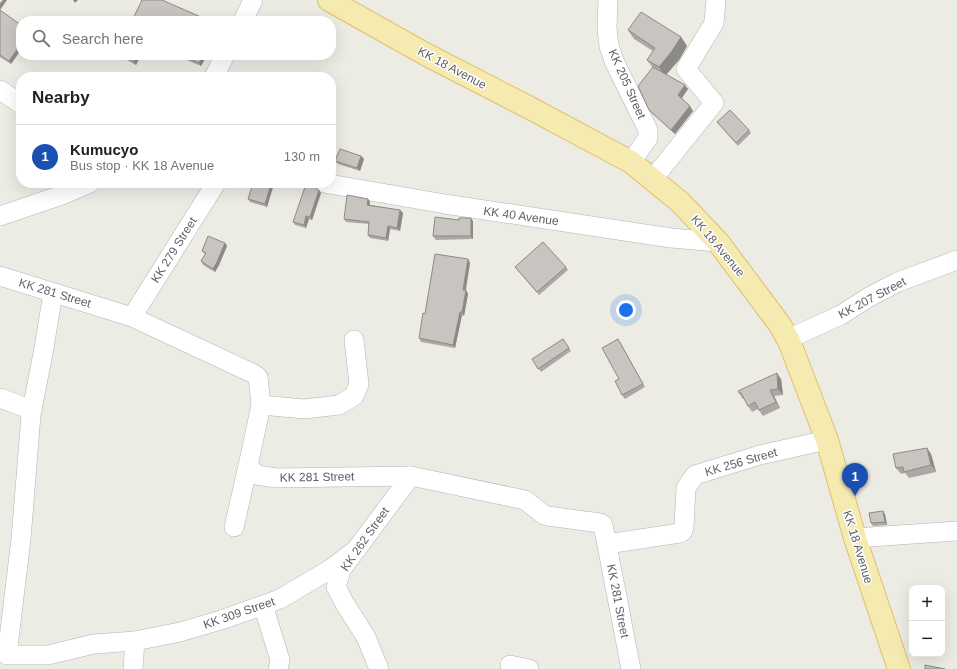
<!DOCTYPE html>
<html lang="en">
<head>
<meta charset="utf-8">
<style>
  body { margin:0; font-family:Helvetica,sans-serif; background:#f6f6f6; color:#202124 }
  .controls { position:absolute; right:12px; bottom:12px; display:grid; overflow:hidden; border-radius:8px; box-shadow:0 4px 16px #0002 }
  .controls button { width:36px; height:36px; display:grid; place-items:center; padding:0; border:0; border-bottom:1px solid #e0e0e0; background:#fff; color:#202124; font:20px sans-serif }
  .you { position:absolute; left:626px; top:310px; width:14px; height:14px; margin:-10px; border:3px solid #fff; border-radius:50%; background:#1a73e8; box-shadow:0 0 0 6px #1a73e833 }
  .badge { display:grid; place-items:center; width:26px; height:26px; border-radius:50%; background:#d44f42; color:#fff; font-size:13px; font-weight:700 }
  .pin { position:absolute; translate:-50% -33px; filter:drop-shadow(0 1px 2px #0008) }
  .pin::after { content:''; position:absolute; top:21px; width:14px; height:12px; background:inherit; clip-path:polygon(0 0,100% 0,50% 100%) }
  .list { margin:0; padding:0; list-style:none }
  h2 { display:flex; justify-content:space-between; align-items:center; height:52px; margin:0; padding:0 16px; font-size:17px }
  h2 small { font-size:13px; font-weight:400; color:#757577 }
  .list li { display:grid; grid-template-columns:26px 1fr auto; gap:12px; align-items:center; box-sizing:border-box; height:64px; padding:0 16px; border-top:1px solid #e0e0e0 }
  .list b { display:block; font-size:15px; white-space:nowrap }
  .list p { margin:0; font-size:13px; white-space:nowrap; color:#757577 }
  .list em { font-size:13px; font-style:normal; color:#757577 }
  .icon { flex:none; width:22px; height:22px; fill:none; stroke:currentColor; stroke-width:2; stroke-linecap:round; stroke-linejoin:round }
  .map { position:relative; flex:none; width:957px; height:669px; overflow:hidden }
  .search { position:absolute; background:#fff; box-shadow:0 4px 16px #0002; left:16px; top:16px; width:320px; height:44px; display:flex; align-items:center; gap:10px; box-sizing:border-box; padding:0 14px; border-radius:16px; color:#757577; font-size:15px }
  .panel { position:absolute; background:#fff; box-shadow:0 4px 16px #0002; left:16px; top:72px; width:320px; height:116px; border-radius:16px }
  .map>svg:first-child { display:block }
  .lines { fill:none; stroke-linecap:round; stroke-linejoin:round }
  .minor-casing { stroke:#b1b4b7; stroke-width:20 }
  .major-casing { stroke:#e0c069; stroke-width:24 }
  .minor { stroke:#fff; stroke-width:19 }
  .major { stroke:#f5eab0; stroke-width:22 }
  .wall { fill:#aca9a5 }
  .shaded-wall { fill:#8c8a86 }
  .building { fill:#c8c5c0; stroke:#8c8a86 }
  .labels { text-anchor:middle; stroke-width:3; stroke-linejoin:round; paint-order:stroke }
  .street-label { font-size:12px; fill:#5c5f62; stroke:#fff }
</style>
</head>
<body>
<div class="map">
<svg width="957" height="669" viewBox="0 0 957 669">
  <rect width="100%" height="100%" fill="#ecebe4"/>
  <g class="lines">
    <defs>
      <g id="minor">
        <polyline points="608,0 607,28 609,46 614,61 648,130 648,138 631,162"/>
        <polyline points="243,21 253,0"/>
        <polyline points="214,77 225,55"/>
        <polyline points="0,90 21,104"/>
        <polyline points="652,180 714,103 686,69 714,23 716,0"/>
        <polyline points="324,183 445,204 671,238 718,242"/>
        <polyline points="0,216 62,195 90,183"/>
        <polyline points="0,276 132,317 254,374 258,377 261,405 248,466 257,475 276,478 411,476 525,500 544,515 548,516 600,523 603,525 631,669"/>
        <polyline points="53,293 44,348 31,415 21,539 7,655 48,655 94,644 135,641"/>
        <polyline points="132,317 216,183"/>
        <polyline points="788,339 841,315 869,297 898,282 957,260"/>
        <polyline points="0,398 32,410"/>
        <polyline points="261,405 304,409 339,405 354,396 359,384 354,340"/>
        <polyline points="234,527 248,466"/>
        <polyline points="855,538 957,531"/>
        <polyline points="607,544 680,533 683,531 684,527 686,488 695,475 760,455 827,440"/>
        <polyline points="263,605 280,660 278,669"/>
        <polyline points="510,665 529,669"/>
        <polyline points="133,669 135,641 180,632 221,620 280,599 329,570 357,549"/>
        <polyline points="379,669 366,637 345,604 336,587 341,570 411,476"/>
      </g>
      <polyline id="major" points="329,0 427,55 530,108 631,162 680,202 718,242 780,325 789,341 827,440 855,538 899,669"/>
    </defs>
    <use href="#minor" class="minor-casing"/>
    <use href="#major" class="major-casing"/>
    <use href="#minor" class="minor"/>
    <use href="#major" class="major"/>
  </g>
  <g class="wall">
    <polygon points="0,10 11,64 0,57"/>
    <polygon points="628,30 681,37 687,46 679,60 666,75 688,89 682,98 693,111 675,134 653,114 649,110 653,68 647,60 653,51 634,39"/>
    <polygon points="118,55 141,55 136,65"/>
    <polygon points="175,55 207,55 201,66"/>
    <polygon points="717,122 749,130 751,133 738,146"/>
    <polygon points="361,156 364,159 360,171 338,164 335,161"/>
    <polygon points="273,187 267,207 250,202 248,199"/>
    <polygon points="315,188 321,193 312,220 309,219 306,228 295,225 293,222"/>
    <polygon points="368,199 370,202 370,205 400,210 403,213 400,231 390,229 388,241 370,238 368,235 369,224 346,222 344,219"/>
    <polygon points="459,220 473,221 473,239 436,240 433,236"/>
    <polygon points="225,243 227,246 219,265 215,272 203,265 201,261 205,254 202,251"/>
    <polygon points="468,259 470,263 466,290 468,294 464,316 462,315 455,348 421,342 419,338"/>
    <polygon points="515,267 566,267 568,270 539,295"/>
    <polygon points="563,339 571,351 541,372 532,359"/>
    <polygon points="620,342 645,387 625,399 622,395 619,379"/>
    <polygon points="781,379 783,395 774,396 780,408 763,416 758,409 752,412 748,406 744,399 743,399 739,393"/>
    <polygon points="927,448 931,454 936,472 909,478 905,473 901,474 896,468"/>
    <polygon points="885,514 887,525 873,526 871,523"/>
  </g>
  <g class="shaded-wall">
    <polygon points="3,0 7,0 0,10 0,3"/>
    <polygon points="73,0 78,0 75,3"/>
    <polygon points="681,37 687,46 679,60 665,76 659,67"/>
    <polygon points="21,44 21,50 11,64 9,61"/>
    <polygon points="137,55 141,55 136,65 134,62"/>
    <polygon points="203,55 207,55 201,66 199,63"/>
    <polygon points="685,85 688,89 681,99 678,95"/>
    <polygon points="690,106 693,111 675,134 671,130"/>
    <polygon points="361,156 364,159 360,171 357,168"/>
    <polygon points="271,184 273,187 267,207 265,204"/>
    <polygon points="319,190 321,193 312,220 310,217"/>
    <polygon points="368,199 370,202 369,208 367,205"/>
    <polygon points="400,210 403,213 400,231 397,228"/>
    <polygon points="306,216 309,219 306,228 304,225"/>
    <polygon points="471,218 473,221 473,239 471,236"/>
    <polygon points="388,226 390,229 388,241 386,238"/>
    <polygon points="225,243 227,246 219,265 215,272 213,269"/>
    <polygon points="468,259 470,263 465,293 463,290"/>
    <polygon points="466,290 468,294 464,316 462,312"/>
    <polygon points="460,312 462,315 455,348 453,345"/>
    <polygon points="777,373 781,379 783,395 778,389"/>
    <polygon points="770,390 774,396 780,408 776,402"/>
    <polygon points="927,448 931,454 936,472 931,465"/>
    <polygon points="883,511 885,514 887,525 885,522"/>
  </g>
  <g class="building">
    <polygon points="142,0 162,0 210,21 132,21"/>
    <polygon points="0,10 21,25 21,44 9,61 0,55"/>
    <polygon points="641,12 681,37 672,51 659,67 647,60 655,48 628,30"/>
    <polygon points="122,55 137,55 134,62"/>
    <polygon points="180,55 203,55 199,63"/>
    <polygon points="653,67 685,85 678,95 690,106 671,130 649,110 638,86"/>
    <polygon points="730,110 749,130 736,143 717,122"/>
    <polygon points="340,149 361,156 357,168 335,161"/>
    <polygon points="253,183 267,183 271,184 265,204 248,199"/>
    <polygon points="306,184 313,186 315,188 319,190 310,217 306,216 304,225 293,222"/>
    <polygon points="347,195 368,199 367,205 400,210 397,228 388,226 386,238 368,235 369,222 344,219"/>
    <polygon points="435,217 459,220 459,218 471,218 471,236 433,236"/>
    <polygon points="208,236 225,243 217,262 213,269 201,261 206,253 202,251"/>
    <polygon points="543,242 566,267 537,292 515,267"/>
    <polygon points="435,254 468,259 463,290 466,290 462,312 460,312 453,345 419,338 423,313 425,314"/>
    <polygon points="563,339 569,348 538,369 532,359"/>
    <polygon points="618,339 643,384 622,395 615,381 619,379 602,348"/>
    <polygon points="777,373 778,389 770,390 776,402 759,410 755,402 748,406 741,393 739,393 738,391"/>
    <polygon points="927,448 931,465 904,472 903,467 896,468 893,454"/>
    <polygon points="883,511 885,522 871,523 869,513"/>
    <polygon points="925,665 945,669 925,669"/>
  </g>
  <g class="labels">
    <g class="street-label">
      <text transform="translate(452 68) rotate(28)" y="4">KK 18 Avenue</text>
      <text transform="translate(627 84) rotate(66)" y="4">KK 205 Street</text>
      <text transform="translate(521 216) rotate(8)" y="4">KK 40 Avenue</text>
      <text transform="translate(718 246) rotate(50)" y="4">KK 18 Avenue</text>
      <text transform="translate(174 250) rotate(-58)" y="4">KK 279 Street</text>
      <text transform="translate(55 293) rotate(17)" y="4">KK 281 Street</text>
      <text transform="translate(872 298) rotate(-28)" y="4">KK 207 Street</text>
      <text transform="translate(741 462) rotate(-16)" y="4">KK 256 Street</text>
      <text transform="translate(317 477) rotate(-1)" y="4">KK 281 Street</text>
      <text transform="translate(365 539) rotate(-55)" y="4">KK 262 Street</text>
      <text transform="translate(858 547) rotate(73)" y="4">KK 18 Avenue</text>
      <text transform="translate(618 601) rotate(79)" y="4">KK 281 Street</text>
      <text transform="translate(239 613) rotate(-19)" y="4">KK 309 Street</text>
    </g>
  </g>
</svg>
<div class="controls">
<button>+</button>
<button>−</button>
</div>
<div class="you"></div>
<div class="pin badge" style="left:855px;top:496px;background:#1a4fb4">1</div>
<div class="search"><svg class="icon" aria-label="search" viewBox="0 0 24 24"><circle cx="10" cy="10" r="6"/><path d="M15 15l6 6"/></svg>Search here</div>
<section class="panel">
<h2>Nearby<small></small></h2>
<ul class="list">
<li><span class="badge" style="background:#1a4fb4">1</span><div><b>Kumucyo</b><p>Bus stop · KK 18 Avenue</p></div><em>130 m</em></li>
</ul>
</section>
</div>
</body>
</html>
